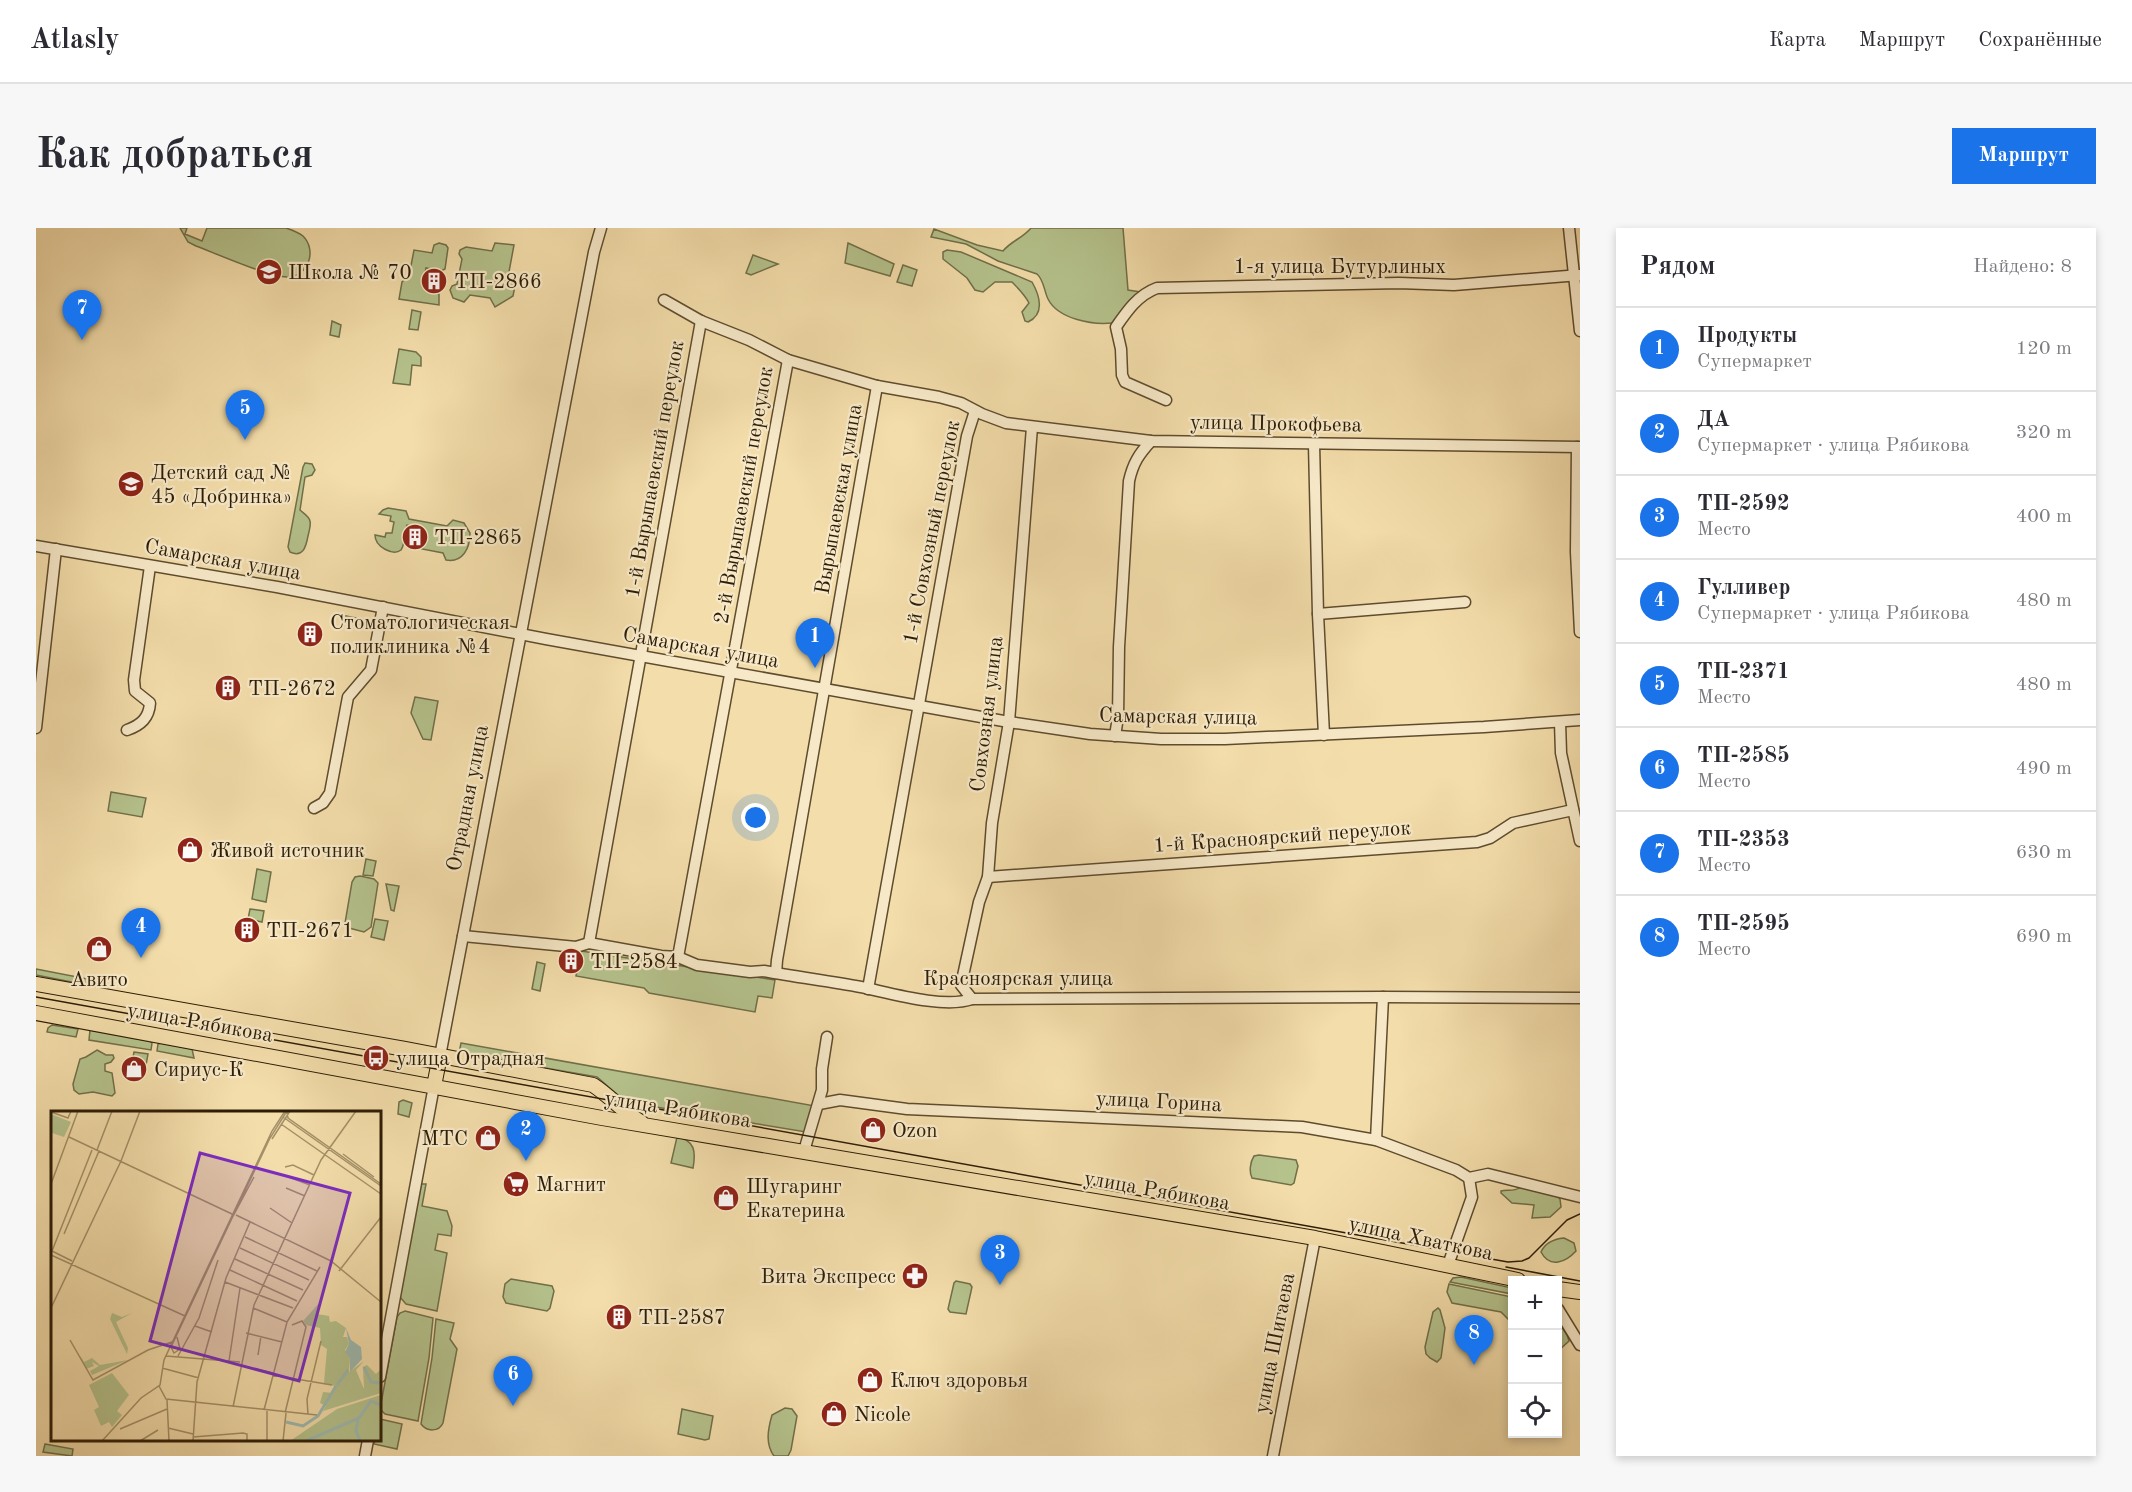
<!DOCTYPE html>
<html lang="ru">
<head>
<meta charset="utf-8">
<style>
  body { margin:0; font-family:"Old Standard TT",serif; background:#f7f7f7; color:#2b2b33 }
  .controls { position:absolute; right:18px; bottom:18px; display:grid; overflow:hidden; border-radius:0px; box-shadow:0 3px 9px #0003 }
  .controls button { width:54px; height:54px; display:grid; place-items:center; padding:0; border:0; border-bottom:2px solid #e1e1e2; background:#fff; color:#2b2b33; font:30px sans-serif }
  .you { position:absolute; left:720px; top:590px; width:21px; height:21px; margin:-15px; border:4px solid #fff; border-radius:50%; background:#1a73e8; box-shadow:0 0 0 9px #1a73e833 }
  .badge { display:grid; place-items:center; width:39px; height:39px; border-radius:50%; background:#1a73e8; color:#fff; font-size:20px; font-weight:700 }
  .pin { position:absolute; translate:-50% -50px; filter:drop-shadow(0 2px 3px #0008) }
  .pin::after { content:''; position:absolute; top:32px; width:21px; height:18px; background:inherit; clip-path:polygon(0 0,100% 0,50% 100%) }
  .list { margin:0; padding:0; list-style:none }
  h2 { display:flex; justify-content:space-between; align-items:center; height:78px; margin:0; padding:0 24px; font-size:26px }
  h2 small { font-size:20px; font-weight:400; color:#7c7c81 }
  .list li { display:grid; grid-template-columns:39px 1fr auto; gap:18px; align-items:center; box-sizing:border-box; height:84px; padding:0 24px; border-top:2px solid #e1e1e2 }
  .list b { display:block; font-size:22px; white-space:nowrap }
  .list p { margin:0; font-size:20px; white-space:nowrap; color:#7c7c81 }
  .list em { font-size:20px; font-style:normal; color:#7c7c81 }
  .icon { flex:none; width:33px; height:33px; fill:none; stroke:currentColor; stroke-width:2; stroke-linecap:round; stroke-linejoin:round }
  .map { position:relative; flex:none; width:1544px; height:1228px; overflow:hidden; border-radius:0px }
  header { display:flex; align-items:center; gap:36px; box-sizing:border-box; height:84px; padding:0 30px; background:#fff; border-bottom:2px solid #e1e1e2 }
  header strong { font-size:28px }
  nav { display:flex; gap:33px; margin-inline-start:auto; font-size:21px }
  .intro { display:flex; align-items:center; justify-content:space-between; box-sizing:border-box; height:144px; padding:0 36px }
  h1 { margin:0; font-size:42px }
  .button { padding:15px 27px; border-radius:0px; background:#1a73e8; color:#fff; font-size:21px; font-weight:700 }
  main { display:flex; gap:36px; padding:0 36px }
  aside { flex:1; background:#fff; border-radius:0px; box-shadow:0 3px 9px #0003 }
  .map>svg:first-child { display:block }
  .green { fill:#b5c28c; stroke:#716f49; stroke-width:1.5 }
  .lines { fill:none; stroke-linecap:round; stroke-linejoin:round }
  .minor-casing { stroke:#5e4c2f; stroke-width:13 }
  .major-casing { stroke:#2d1c06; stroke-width:16 }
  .minor { stroke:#f7e9c8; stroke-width:10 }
  .major { stroke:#f3ddaa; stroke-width:14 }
  .tram { stroke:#2d1c06; stroke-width:1.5 }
  .labels { text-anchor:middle; stroke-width:4.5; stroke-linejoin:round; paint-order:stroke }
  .street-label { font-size:21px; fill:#2d1c06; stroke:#f7e9c8 }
  .poi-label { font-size:21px; fill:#2d1c06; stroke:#f7e9c8; text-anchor:start }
  .inset-river { fill:none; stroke:#9dbab1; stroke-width:3 }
  .inset-road { fill:none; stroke:#a49068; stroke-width:1.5 }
  .view { fill:#7b2cbf; fill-opacity:0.15; stroke:#7b2cbf; stroke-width:3 }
  .inset-edge { fill:none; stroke:#2d1c06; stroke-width:3 }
</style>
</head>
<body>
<header>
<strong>Atlasly</strong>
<nav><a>Карта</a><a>Маршрут</a><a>Сохранённые</a></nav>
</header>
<div class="intro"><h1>Как добраться</h1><a class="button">Маршрут</a></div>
<main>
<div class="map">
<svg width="1544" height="1228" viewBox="0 0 1544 1228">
  <rect width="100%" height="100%" fill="#f3ddaa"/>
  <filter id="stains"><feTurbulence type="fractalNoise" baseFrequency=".00333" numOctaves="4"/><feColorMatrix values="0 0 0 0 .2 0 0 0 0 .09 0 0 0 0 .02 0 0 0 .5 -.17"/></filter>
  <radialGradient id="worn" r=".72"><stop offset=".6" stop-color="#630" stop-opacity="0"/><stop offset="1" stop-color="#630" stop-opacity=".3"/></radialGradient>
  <g class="green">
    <path d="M144 0H151L149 6 166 13 171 0H250C256 2 262 4 267 8 281 22 273 48 252 49 235 50 179 25 160 18L152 14Z"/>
    <path d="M995 0H1087L1092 62 1105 64 1076 95C1056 97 1022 91 1012 71 1008 63 1008 52 1001 46L962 33 930 16 895 9 898 1 941 17 967 23C975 13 987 10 995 0Z"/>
    <polygon points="403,15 410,17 412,20 409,41 405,43 390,40 387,56 394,58 393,62 403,66 403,77 363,71 366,54 373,48 378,22 396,25 398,17"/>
    <polygon points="459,15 478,17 472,49 479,58 477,68 459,79 454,70 434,67 428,74 417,70 414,62 416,58 421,56 426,31 423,26 424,22 430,19 456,23"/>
    <polygon points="812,15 858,36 854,48 809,35"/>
    <path d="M911 22 925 24 996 54C1004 68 1009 86 992 94L989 93 986 84 993 75C990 69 981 59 976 54H959L947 64 939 62 931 50 907 31V24Z"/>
    <polygon points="717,27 742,36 715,47 710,45"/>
    <polygon points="867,37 881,42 876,58 861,54"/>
    <polygon points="376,82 385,84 382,102 373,101"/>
    <polygon points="296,93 305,97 303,109 294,107"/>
    <polygon points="363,121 380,124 385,129 385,138 376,137 374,157 357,155"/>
    <path d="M269 235 276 236 279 242 276 247 269 249 264 282C267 285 273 288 274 293 275 297 273 304 272 308 270 319 267 330 254 324L252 319 267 239Z"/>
    <path d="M352 280 370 283 373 291 411 298 417 292 428 295 434 305C434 320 427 335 410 332L407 325 386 321 388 308 384 307 385 300 371 297C369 303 369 317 365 322 357 328 339 319 339 307L349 309 350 305H356L358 294 354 293 355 288 343 286 347 282Z"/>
    <polygon points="310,388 336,393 335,399 309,394"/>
    <polygon points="379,469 402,473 395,512 387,511 375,485"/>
    <polygon points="75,564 110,570 106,589 72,583"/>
    <polygon points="330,631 340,633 337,648 327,647"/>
    <polygon points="221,641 235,644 230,674 216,671"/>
    <polygon points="324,648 338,651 342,655 335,699 328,704 313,700 309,695 316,654 319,649"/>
    <polygon points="350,656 363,658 358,683 355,682"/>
    <polygon points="214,681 228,683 226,694 212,691"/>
    <polygon points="339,691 352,693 348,712 335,709"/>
    <polygon points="545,723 739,752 736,770 722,768 719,784 613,765 608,760 540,748"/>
    <polygon points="501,734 509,736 504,763 496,761"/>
    <polygon points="0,741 52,751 51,757 0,747"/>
    <polygon points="16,797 42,801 40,809 11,804 12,800"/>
    <polygon points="54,802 113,813 116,815 115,822 53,812"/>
    <polygon points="125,815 156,821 158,830 121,823 122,816"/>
    <polygon points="425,815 779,878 770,904 590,874 561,849 423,825"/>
    <polygon points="61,822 70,827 77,827 78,830 75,834 69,836 69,843 76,845 79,865 76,868 57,864 43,866 38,862 37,856 44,831 50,829"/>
    <polygon points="98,824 112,826 110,837 96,834"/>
    <polygon points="367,872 376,875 373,889 362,886 363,874"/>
    <path d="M641 909C659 912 660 924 657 940L635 935Z"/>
    <path d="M1223 927 1260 932 1262 938 1258 955 1255 957 1216 950C1213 944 1214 934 1218 928Z"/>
    <polygon points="385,956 390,956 386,978 411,983 416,998 415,1008 402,1006 399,1022 411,1025 401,1083 370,1076 364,1069"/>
    <path d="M1483 960H1492L1521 968 1524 971 1525 979 1514 989 1496 990 1498 977 1476 975 1465 965V963C1471 961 1477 964 1483 960Z"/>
    <path d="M1528 1010 1538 1015 1540 1023C1530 1034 1514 1041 1505 1024 1509 1015 1518 1011 1528 1010Z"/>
    <polygon points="1425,1049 1476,1060 1476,1066 1414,1054 1417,1050"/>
    <polygon points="475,1051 516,1058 518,1063 514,1080 511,1083 470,1075 467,1069 469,1056"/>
    <polygon points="920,1053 934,1056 936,1059 930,1086 914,1084 912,1081 918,1055"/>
    <polygon points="1413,1056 1476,1069 1476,1095 1465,1084 1416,1075 1411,1064"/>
    <polygon points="1402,1080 1404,1082 1409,1100 1405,1130 1401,1134 1394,1130 1390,1126 1389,1119 1397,1084"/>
    <polygon points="369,1083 397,1090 393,1130 382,1193 349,1186 344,1181 361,1089 364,1085"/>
    <path d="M400 1091 418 1095 414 1111 421 1121 407 1195C403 1204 391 1204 385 1196L396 1130Z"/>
    <polygon points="1522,1093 1531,1107 1533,1113 1522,1123"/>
    <path d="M749 1180 756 1181 761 1188 755 1222 752 1228H738C729 1216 732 1201 736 1187Z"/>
    <polygon points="646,1181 677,1188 673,1211 669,1212 642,1206"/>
    <polygon points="344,1191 366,1196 361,1221 338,1216 339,1212 344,1212"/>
    <polygon points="9,1216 37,1221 36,1228 7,1224"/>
  </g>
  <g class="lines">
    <defs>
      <g id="minor">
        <polyline points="1533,0 1544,103"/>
        <polyline points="628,72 665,93 713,112 752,132 841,158 903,169 925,175 946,186 970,195 1115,213 1544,219"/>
        <path d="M1130 172 1089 154 1086 147 1085 121 1080 99C1091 83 1102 67 1121 60L1363 55 1418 57 1544 47"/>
        <polyline points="1278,216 1282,386 1288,507"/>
        <polyline points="1541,219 1540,324 1544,404"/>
        <polyline points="0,318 241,359 510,411 973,494 1054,506 1125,511 1189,511 1448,499 1544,492"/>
        <polyline points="1282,386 1429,374"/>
        <polyline points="1524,494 1525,525 1544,613"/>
        <polyline points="0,500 20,321"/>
        <path d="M91 502C105 497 113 490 114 475L99 463 98 452 114 338"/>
        <path d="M1079 508 1082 489 1083 419 1093 253C1097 235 1103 226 1115 213"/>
        <polyline points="278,580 287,575 294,565 312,469 335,442 347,379"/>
        <polyline points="952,649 1441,614 1454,610 1477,595 1537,582"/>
        <path d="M427 708 540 719 553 715 625 728 642 729 661 737 714 744 728 743C760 749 793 753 825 759 854 765 908 781 936 771L1347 769 1544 770"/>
        <polyline points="553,715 665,93"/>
        <polyline points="642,729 752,132"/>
        <polyline points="740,745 741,732 841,158"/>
        <polyline points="832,761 931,208 939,183"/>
        <polyline points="936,771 925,757 943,674 952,649 956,595 973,494 996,199"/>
        <polyline points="404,828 558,24 565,0"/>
        <polyline points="783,876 804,872 871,881 1266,899 1340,912 1420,942 1433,950 1452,946 1544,969"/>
        <polyline points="1340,912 1347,769"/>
        <polyline points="768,923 786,862 786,841 791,809"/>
        <polyline points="1412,1037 1436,969 1433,950"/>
        <polyline points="1522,1081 1544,1117"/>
        <polyline points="344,1149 398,858"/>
        <polyline points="329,1228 332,1212"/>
        <polyline points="1237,1228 1279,1010"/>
      </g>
      <g id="major">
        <path d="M0 756 369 821 557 857C574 868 587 884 605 894"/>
        <polyline points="0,785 566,890 1279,1010 1482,1052"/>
        <polyline points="398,858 404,828"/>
        <polyline points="1522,1061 1544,1064"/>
      </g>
    </defs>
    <use href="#minor" class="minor-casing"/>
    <use href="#major" class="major-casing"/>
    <use href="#minor" class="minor"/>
    <use href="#major" class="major"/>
    <g class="tram">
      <polyline points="0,769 1472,1034 1486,1033 1493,1030 1531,992 1544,986"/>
      <polyline points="1470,1039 1544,1053"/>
    </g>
  </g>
  <defs>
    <symbol id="school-disc" viewBox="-11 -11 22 22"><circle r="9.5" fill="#8f2418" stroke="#f7e9c8"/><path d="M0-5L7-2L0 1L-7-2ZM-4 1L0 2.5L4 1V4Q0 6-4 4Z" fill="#fff"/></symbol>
    <symbol id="building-disc" viewBox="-11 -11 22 22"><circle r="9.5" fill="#8f2418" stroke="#f7e9c8"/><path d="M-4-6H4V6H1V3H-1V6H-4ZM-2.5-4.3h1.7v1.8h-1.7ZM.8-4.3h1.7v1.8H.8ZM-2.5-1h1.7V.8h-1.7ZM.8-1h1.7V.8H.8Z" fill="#fff"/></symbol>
    <symbol id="shop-disc" viewBox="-11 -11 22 22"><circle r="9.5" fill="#8f2418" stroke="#f7e9c8"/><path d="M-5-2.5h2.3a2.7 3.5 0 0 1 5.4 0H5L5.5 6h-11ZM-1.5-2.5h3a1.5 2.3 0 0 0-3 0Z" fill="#fff"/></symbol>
    <symbol id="bus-disc" viewBox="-11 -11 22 22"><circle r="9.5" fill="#8f2418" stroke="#f7e9c8"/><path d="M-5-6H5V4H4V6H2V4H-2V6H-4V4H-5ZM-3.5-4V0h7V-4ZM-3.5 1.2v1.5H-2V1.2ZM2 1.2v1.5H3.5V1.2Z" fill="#fff"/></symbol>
    <symbol id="supermarket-disc" viewBox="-11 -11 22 22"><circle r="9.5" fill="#8f2418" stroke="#f7e9c8"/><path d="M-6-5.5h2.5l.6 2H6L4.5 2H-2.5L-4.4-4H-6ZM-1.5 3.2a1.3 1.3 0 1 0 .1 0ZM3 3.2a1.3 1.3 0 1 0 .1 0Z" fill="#fff"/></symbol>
    <symbol id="pharmacy-disc" viewBox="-11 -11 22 22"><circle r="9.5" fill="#8f2418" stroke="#f7e9c8"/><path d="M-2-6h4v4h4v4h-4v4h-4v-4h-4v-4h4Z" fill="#fff"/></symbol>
  </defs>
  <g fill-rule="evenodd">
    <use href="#school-disc" x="218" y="29" width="30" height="30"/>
    <use href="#building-disc" x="383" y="38" width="30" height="30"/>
    <use href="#school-disc" x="80" y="241" width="30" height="30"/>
    <use href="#building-disc" x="364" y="294" width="30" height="30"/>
    <use href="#building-disc" x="259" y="391" width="30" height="30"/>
    <use href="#building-disc" x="177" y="445" width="30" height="30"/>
    <use href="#shop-disc" x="139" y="607" width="30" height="30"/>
    <use href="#building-disc" x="196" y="687" width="30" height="30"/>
    <use href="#shop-disc" x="48" y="706" width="30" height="30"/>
    <use href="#building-disc" x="520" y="718" width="30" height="30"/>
    <use href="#bus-disc" x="325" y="815" width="30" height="30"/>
    <use href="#shop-disc" x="83" y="826" width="30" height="30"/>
    <use href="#shop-disc" x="822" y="887" width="30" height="30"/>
    <use href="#shop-disc" x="437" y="895" width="30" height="30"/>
    <use href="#supermarket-disc" x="465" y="941" width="30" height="30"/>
    <use href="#shop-disc" x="675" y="955" width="30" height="30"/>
    <use href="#pharmacy-disc" x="864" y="1033" width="30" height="30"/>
    <use href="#building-disc" x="568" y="1074" width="30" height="30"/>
    <use href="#shop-disc" x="819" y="1137" width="30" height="30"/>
    <use href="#shop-disc" x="783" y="1171" width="30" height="30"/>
  </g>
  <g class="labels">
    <g class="street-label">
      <text x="1304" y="45">1-я улица Бутурлиных</text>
      <text transform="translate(1240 195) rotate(1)" y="7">улица Прокофьева</text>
      <text transform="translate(618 241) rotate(-80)" y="7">1-й Вырыпаевский переулок</text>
      <text transform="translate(707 267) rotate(-80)" y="7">2-й Вырыпаевский переулок</text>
      <text transform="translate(802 271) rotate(-80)" y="7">Вырыпаевская улица</text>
      <text transform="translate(895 304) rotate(-79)" y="7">1-й Совхозный переулок</text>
      <text transform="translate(187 331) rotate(10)" y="7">Самарская улица</text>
      <text transform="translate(665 419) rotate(10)" y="7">Самарская улица</text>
      <text transform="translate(950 486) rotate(-83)" y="7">Совхозная улица</text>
      <text transform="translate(1142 488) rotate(1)" y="7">Самарская улица</text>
      <text transform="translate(431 570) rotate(-79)" y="7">Отрадная улица</text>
      <text transform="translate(1246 608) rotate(-4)" y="7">1-й Красноярский переулок</text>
      <text x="982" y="757">Красноярская улица</text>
      <text transform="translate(164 794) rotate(10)" y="7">улица Рябикова</text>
      <text transform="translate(1123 873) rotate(3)" y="7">улица Горина</text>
      <text transform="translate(642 881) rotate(9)" y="7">улица Рябикова</text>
      <text transform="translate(1121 962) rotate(10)" y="7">улица Рябикова</text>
      <text transform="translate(1385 1010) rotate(12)" y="7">улица Хваткова</text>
      <text transform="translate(1238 1115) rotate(-79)" y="7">улица Шигаева</text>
    </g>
    <g class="poi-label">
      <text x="252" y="51">Школа № 70</text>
      <text x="418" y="60">ТП-2866</text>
      <text x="115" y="251">Детский сад №<tspan x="115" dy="24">45 «Добринка»</tspan></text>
      <text x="398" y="316">ТП-2865</text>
      <text x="294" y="401">Стоматологическая<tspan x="294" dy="24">поликлиника №4</tspan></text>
      <text x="212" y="467">ТП-2672</text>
      <text x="174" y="629">Живой источник</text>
      <text x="230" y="709">ТП-2671</text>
      <text x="554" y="740">ТП-2584</text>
      <text x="63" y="758" text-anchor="middle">Авито</text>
      <text x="360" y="837">улица Отрадная</text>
      <text x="118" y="848">Сириус-К</text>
      <text x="856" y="909">Ozon</text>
      <text x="432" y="917" text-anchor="end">МТС</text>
      <text x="500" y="963">Магнит</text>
      <text x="710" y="965">Шугаринг<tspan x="710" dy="24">Екатерина</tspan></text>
      <text x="860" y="1055" text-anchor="end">Вита Экспресс</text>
      <text x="602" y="1096">ТП-2587</text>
      <text x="854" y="1159">Ключ здоровья</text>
      <text x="818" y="1193">Nicole</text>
    </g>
  </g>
  <g transform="translate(15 883)">
    <rect width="330" height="330" fill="#f3ddaa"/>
    <path d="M0 3 20 11 13 26 1 22 0 25ZM269 191 266 203 278 205 279 211 285 210 295 217 292 226H296L298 233 294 239 299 247 298 261 313 250 305 259 313 278 312 256 316 254 325 263 330 258V282L272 300 275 295 269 292 272 281 282 282 283 275 273 272 276 238 270 234 269 217 255 214 252 210ZM61 202 71 206 81 202 65 211 77 237 76 243 59 208ZM29 244 33 251 41 247 49 254 77 249 41 264 39 260 48 255 41 251 43 255 35 258ZM61 262 78 284 66 300 71 304 61 316 58 311 50 315 43 299 48 296 38 274ZM330 284V330H258L308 306 254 330H239L286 298Z" fill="#b5c28c"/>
    <path d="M295 217 300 229 310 236 311 248 299 261V247L294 241 298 233Z" fill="#9dbab1"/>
    <path class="inset-river" d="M313 256 320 271 330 272M286 274 297 259M307 309 305 320 309 330M235 311 252 315 267 305 285 275M255 330 308 307 320 290 330 294"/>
    <path class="inset-road" d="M236 0 237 7 330 73M0 1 17 7 20 0M232 6 330 75M230 13 330 83M18 26 181 103M221 28 239 0M46 39 61 0M292 43 323 66M234 56 242 54 263 64M232 64 259 74M0 73 27 0M235 77 254 85M219 97 241 112M185 104 280 150 330 191M13 123 48 40M171 126 203 66M194 126 266 160M189 137 258 169M1 140 41 39M1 140 21 150M0 144 134 205M184 148 252 179M179 159 246 190M288 160 330 106M174 171 242 197M0 197 70 50 89 0M202 197 236 211M144 215 161 221M195 222 231 231M126 226 129 238 123 242 120 236 219 27 236 0M19 229 42 269 97 239 121 231M207 244 210 225M115 245 189 251M127 245 148 207 167 149M178 250 189 177M188 254 222 262M111 257 148 267M221 264 281 274M108 275 115 288 266 304M116 289 118 330M182 296 203 194 270 49 305 0M213 299 236 211 269 156M216 300V330M234 302 255 216 251 210 241 214M257 304 256 288 270 230M117 317 142 323M69 318 116 298M142 326 192 322 196 323V330M51 330 90 287 109 274 113 249 221 20 234 0M89 330 107 319M142 330 146 271 175 167 199 111M232 330 235 302"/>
    <path class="view" d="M149 42 299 82 248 270 99 230Z"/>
    <rect width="330" height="330" class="inset-edge"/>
  </g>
  <rect width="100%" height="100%" filter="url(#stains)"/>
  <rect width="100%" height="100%" fill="url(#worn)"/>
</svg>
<div class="controls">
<button>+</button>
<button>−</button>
<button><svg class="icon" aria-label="locate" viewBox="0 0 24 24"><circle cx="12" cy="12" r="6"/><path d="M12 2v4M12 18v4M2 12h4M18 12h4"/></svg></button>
</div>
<div class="you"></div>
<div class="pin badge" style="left:779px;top:440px">1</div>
<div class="pin badge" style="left:490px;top:933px">2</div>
<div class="pin badge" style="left:964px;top:1057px">3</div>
<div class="pin badge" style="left:105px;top:730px">4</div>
<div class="pin badge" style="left:209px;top:212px">5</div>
<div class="pin badge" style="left:477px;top:1178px">6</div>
<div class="pin badge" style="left:46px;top:112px">7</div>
<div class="pin badge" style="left:1438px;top:1137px">8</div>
</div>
<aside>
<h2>Рядом<small>Найдено: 8</small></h2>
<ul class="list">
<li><span class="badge">1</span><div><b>Продукты</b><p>Супермаркет</p></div><em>120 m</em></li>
<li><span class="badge">2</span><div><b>ДА</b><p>Супермаркет · улица Рябикова</p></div><em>320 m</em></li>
<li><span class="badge">3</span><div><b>ТП-2592</b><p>Место</p></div><em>400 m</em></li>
<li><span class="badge">4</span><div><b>Гулливер</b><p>Супермаркет · улица Рябикова</p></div><em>480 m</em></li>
<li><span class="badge">5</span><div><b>ТП-2371</b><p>Место</p></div><em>480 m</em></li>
<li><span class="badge">6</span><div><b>ТП-2585</b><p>Место</p></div><em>490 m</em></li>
<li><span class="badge">7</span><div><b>ТП-2353</b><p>Место</p></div><em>630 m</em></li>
<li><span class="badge">8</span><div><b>ТП-2595</b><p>Место</p></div><em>690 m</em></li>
</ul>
</aside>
</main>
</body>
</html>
